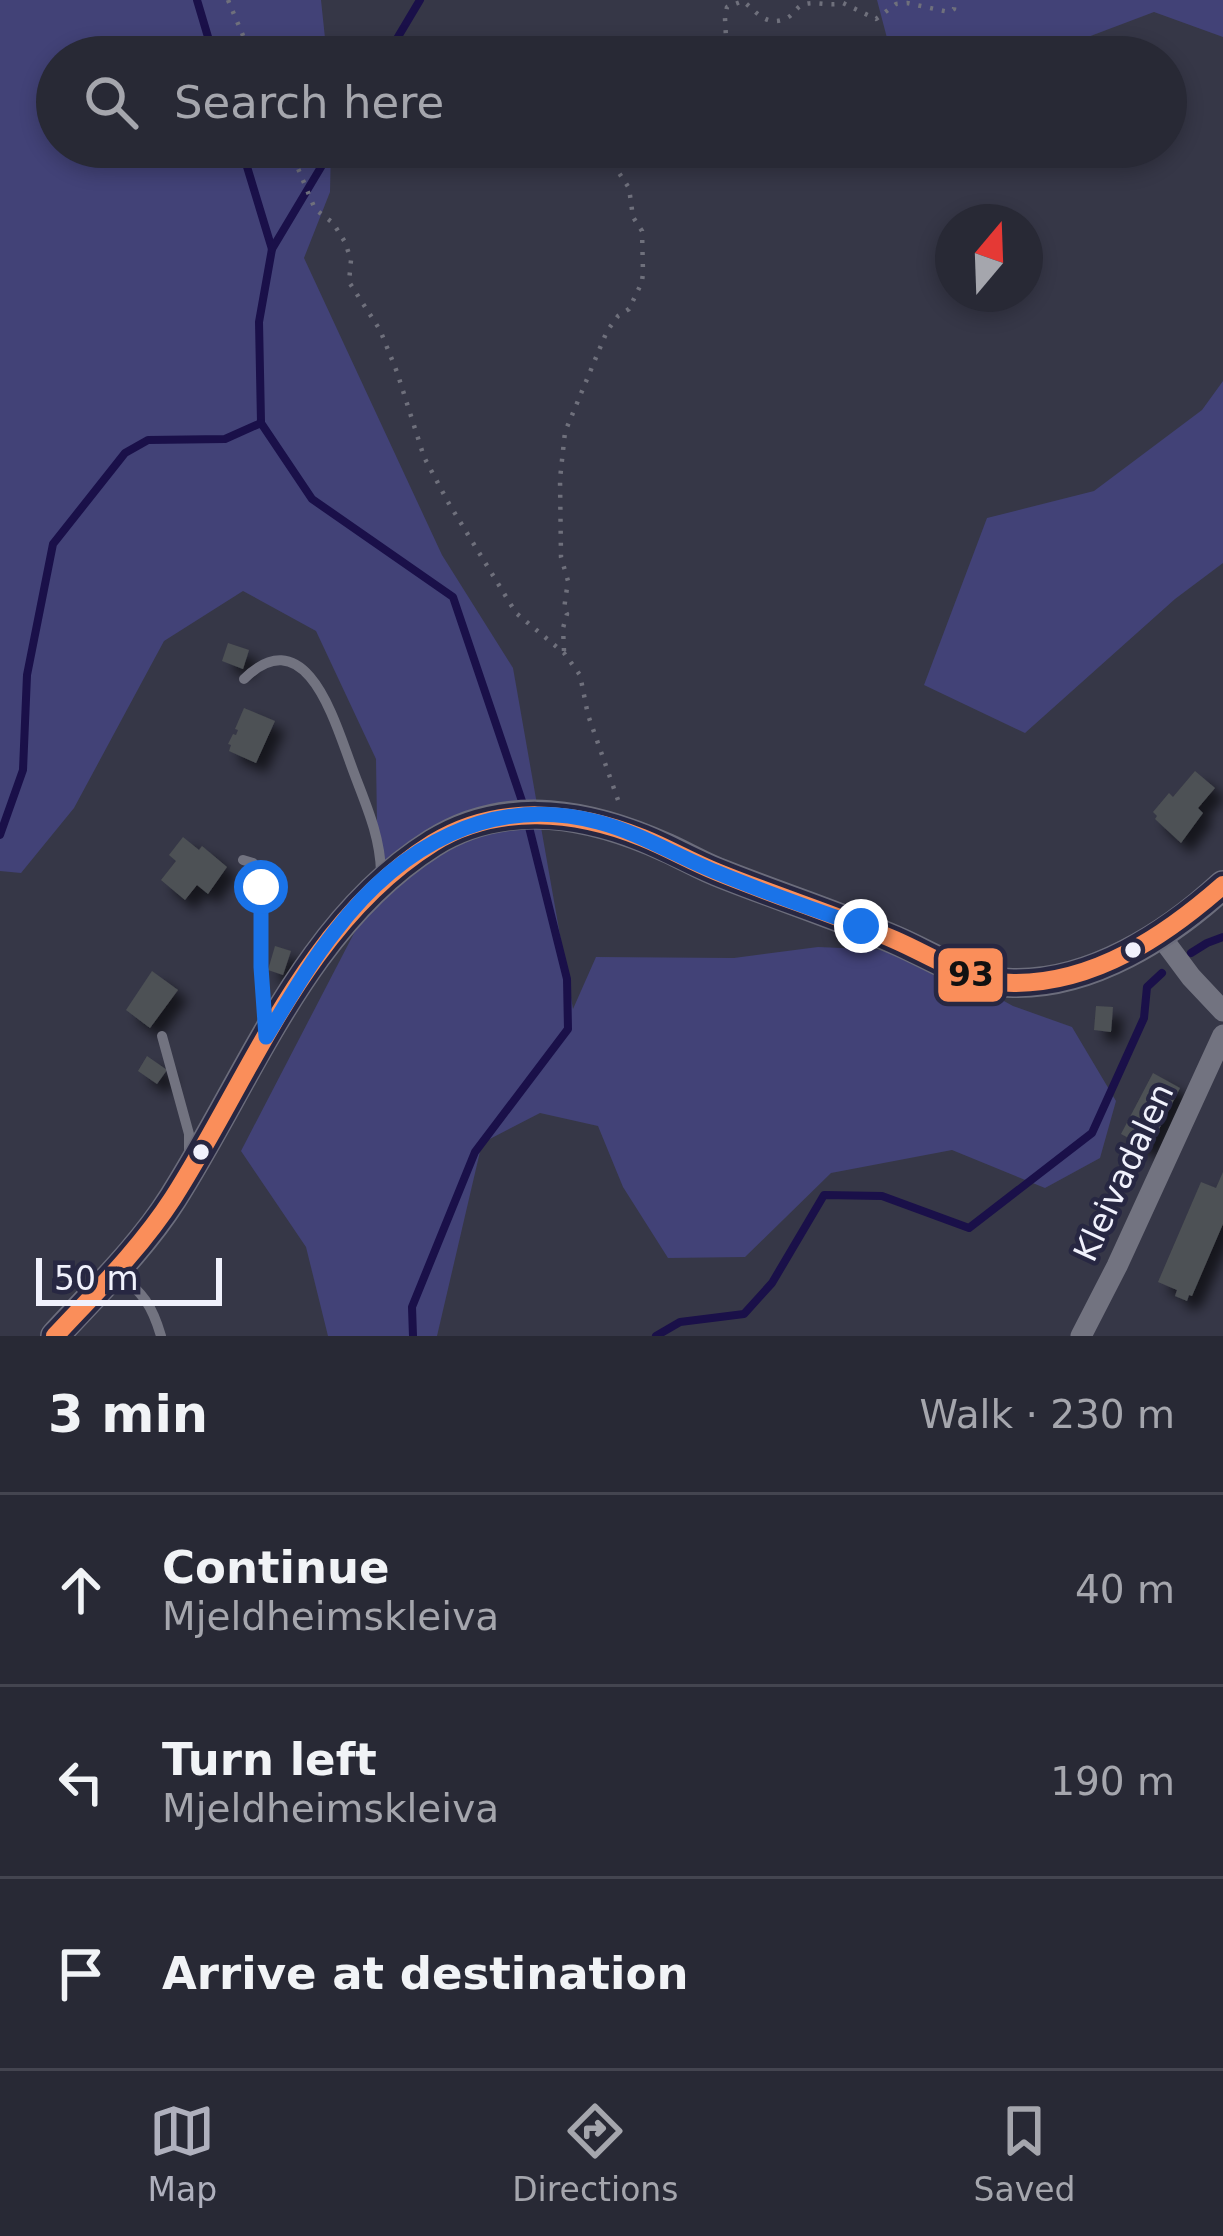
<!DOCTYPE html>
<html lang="en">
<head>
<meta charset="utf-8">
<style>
  body { margin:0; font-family:"DejaVu Sans",sans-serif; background:#30313d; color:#f1f3f6 }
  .compass { position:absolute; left:935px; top:204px; width:108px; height:108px; border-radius:50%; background:#282935; box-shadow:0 6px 18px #0003; rotate:19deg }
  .scale { position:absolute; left:36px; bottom:30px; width:186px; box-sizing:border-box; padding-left:12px; border:6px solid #f0f1fc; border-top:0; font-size:33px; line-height:42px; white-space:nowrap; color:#f0f1fc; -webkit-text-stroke:9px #272742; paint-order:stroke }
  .stop { position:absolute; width:36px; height:36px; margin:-27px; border:9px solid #1a73e8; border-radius:50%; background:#fff }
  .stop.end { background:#1a73e8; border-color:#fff; box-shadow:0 3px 12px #0008 }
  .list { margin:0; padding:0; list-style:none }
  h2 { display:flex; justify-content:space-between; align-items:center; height:156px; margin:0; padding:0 48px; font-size:51px }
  h2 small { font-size:39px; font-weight:400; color:#a5a6ad }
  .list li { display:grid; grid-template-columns:78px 1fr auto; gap:36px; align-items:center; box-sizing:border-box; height:192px; padding:0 48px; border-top:3px solid #444550 }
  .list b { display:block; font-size:45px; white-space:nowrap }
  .list p { margin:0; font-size:39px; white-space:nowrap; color:#a5a6ad }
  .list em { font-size:39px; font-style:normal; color:#a5a6ad }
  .icon { flex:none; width:66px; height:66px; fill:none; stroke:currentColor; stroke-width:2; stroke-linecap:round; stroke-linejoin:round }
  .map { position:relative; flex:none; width:1223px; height:1336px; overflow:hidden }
  .search { position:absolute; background:#282935; box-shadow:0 6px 18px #0003; left:36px; right:36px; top:36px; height:132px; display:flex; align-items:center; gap:30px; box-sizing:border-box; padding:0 42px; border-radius:66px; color:#a5a6ad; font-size:45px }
  .sheet { height:732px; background:#282935 }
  nav { display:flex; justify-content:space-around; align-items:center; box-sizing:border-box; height:168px; border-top:3px solid #444550; background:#282935; font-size:33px; color:#a5a6ad }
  nav a { display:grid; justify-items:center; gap:6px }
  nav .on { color:#afb0bd }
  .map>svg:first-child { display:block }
  .green { fill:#424277 }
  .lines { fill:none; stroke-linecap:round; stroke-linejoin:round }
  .stream { stroke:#1a1049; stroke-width:8 }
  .building { fill:#4d5154; filter:url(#shadow) }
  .path { stroke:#6f707c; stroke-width:4.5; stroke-dasharray:3 9; stroke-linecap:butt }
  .service { stroke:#727380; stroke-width:10 }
  .minor { stroke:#727380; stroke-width:21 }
  .secondary { stroke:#6c6d7c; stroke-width:30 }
  .bus-1-casing { stroke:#272742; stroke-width:27 }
  .bus-1 { stroke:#fa8e5a; stroke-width:18 }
  .route { stroke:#1a73e8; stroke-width:15 }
  .bus-dot { fill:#f0f1fc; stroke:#272742; stroke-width:4.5 }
  .labels { text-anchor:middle; stroke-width:9; stroke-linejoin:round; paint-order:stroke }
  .street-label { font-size:33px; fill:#f0f1fc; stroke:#272742 }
  .line-badge { stroke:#272742; stroke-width:4.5 }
  .pale-badge-label { font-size:33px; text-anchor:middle; font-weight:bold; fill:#111 }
</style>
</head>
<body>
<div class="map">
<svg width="1223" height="1336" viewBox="0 0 1223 1336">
  <defs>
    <filter id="shadow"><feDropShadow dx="10" dy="10" stdDeviation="6" flood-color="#0009"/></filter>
  </defs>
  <rect width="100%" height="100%" fill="#363747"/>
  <g class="green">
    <polygon points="0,0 321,0 327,57 57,57 57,147 331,147 330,192 304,258 442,555 513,668 573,1009 596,957 734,958 818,947 913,951 1013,1006 1072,1027 1116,1101 1100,1158 1045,1188 952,1150 831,1173 745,1257 668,1258 623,1187 598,1126 540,1113 482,1143 437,1336 328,1336 306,1247 241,1151 378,887 376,759 316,631 243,591 164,641 74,808 21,873 0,871"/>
    <polygon points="877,0 1223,0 1223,37 1154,12 1035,57 892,57"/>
    <polygon points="1223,381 1223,563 1175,599 1025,733 924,685 987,518 1094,491 1202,410"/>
  </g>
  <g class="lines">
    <g class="stream">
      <polyline points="197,0 214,57"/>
      <polyline points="386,57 420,0"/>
      <polyline points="241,147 272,249 259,322 261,422"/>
      <polyline points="272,249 333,147"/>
      <polyline points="0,835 23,770 27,675 53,544 125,453 148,440 225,439 261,423 312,499 453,597 523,804"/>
      <polyline points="1191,953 1207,943 1223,937"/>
      <polyline points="413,1336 412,1307 475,1152 568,1029 567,979 529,827"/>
      <polyline points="656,1336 680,1322 744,1314 772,1283 824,1195 882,1196 969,1228 1092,1133 1144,1018 1147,987 1162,973"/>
    </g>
  </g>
  <g class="building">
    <polygon points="228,643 249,650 243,669 222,661"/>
    <polygon points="244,708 275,721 256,763 229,751 231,745 228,744 233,734 236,735 238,730 235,729"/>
    <polygon points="1195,771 1215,788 1198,808 1203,813 1181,843 1155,819 1157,816 1153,812 1169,793 1173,797"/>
    <polygon points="183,837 199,850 202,846 227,867 208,894 197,885 185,900 161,880 176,861 169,855"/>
    <polygon points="275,946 291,951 283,975 268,970"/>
    <polygon points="152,971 178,990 150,1028 126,1010"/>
    <polygon points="1096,1006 1113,1007 1111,1032 1094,1030"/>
    <polygon points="147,1056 167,1070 157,1084 138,1071"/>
    <polygon points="1153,1073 1180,1088 1149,1149 1121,1134"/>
    <polygon points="1223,1172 1223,1224 1192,1296 1189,1295 1187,1301 1175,1296 1177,1290 1158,1282 1201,1182 1216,1188"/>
  </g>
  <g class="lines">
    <g class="path">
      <polyline points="228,0 252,57"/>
      <path d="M727 57 725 18 727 7 743 1C756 11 766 28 787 18 793 15 796 8 802 5 815 0 829 7 843 3L876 19 896 4 907 3 949 12 954 9 955 0"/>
      <polyline points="289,147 315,209 333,223 345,242 351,260 349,282 380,330 397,372 424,457 448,502 516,613 564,653 580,675 588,715 618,800"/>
      <polyline points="564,651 563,628 567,614 564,609 568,581 561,557 560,479 565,432 607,331 618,316 629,309 642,282 643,272 642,231 633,217 629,188 619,173 617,147"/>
    </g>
    <g class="service">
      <path d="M244 679C305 619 334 719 350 762 363 799 380 832 381 872"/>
      <polyline points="243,860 253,863 256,868 261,887 261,967 265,1022"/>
      <polyline points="162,1036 189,1134 189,1156"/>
      <path d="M118 1273C143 1293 152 1305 161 1336"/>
    </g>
    <g class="minor">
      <polyline points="1159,934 1191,977 1223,1011"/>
      <polyline points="1081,1336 1117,1266 1223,1035"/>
    </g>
    <path class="secondary" d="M55 1336C95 1292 141 1249 173 1198 251 1075 305 924 433 843 508 796 592 814 667 848 687 857 705 868 725 875 781 897 839 916 895 940 933 956 971 983 1013 983 1090 985 1168 936 1223 885"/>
    <defs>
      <path id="bus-1" d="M55 1336C96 1292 140 1249 173 1198 251 1076 305 923 433 843 498 803 576 811 643 838 668 848 692 862 717 872 776 896 837 915 895 940 934 957 971 983 1014 983 1095 983 1165 936 1223 885"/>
    </defs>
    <use href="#bus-1" class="bus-1-casing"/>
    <use href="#bus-1" class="bus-1"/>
  </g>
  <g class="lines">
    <path class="route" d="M261 887V967L266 1037C288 1001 309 964 336 930 400 846 491 794 598 822 640 833 676 856 716 872 764 892 812 909 861 926"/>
  </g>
  <g class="bus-dot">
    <circle cx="1133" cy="950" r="10"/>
    <circle cx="201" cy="1152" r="10"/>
  </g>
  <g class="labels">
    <g class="street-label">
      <text transform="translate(1123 1172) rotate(-65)" y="12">Kleivadalen</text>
    </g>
  </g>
  <rect class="line-badge" x="936" y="946" width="69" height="58" rx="12" fill="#fa8e5a"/>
  <g class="pale-badge-label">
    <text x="971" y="986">93</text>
  </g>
</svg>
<svg class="compass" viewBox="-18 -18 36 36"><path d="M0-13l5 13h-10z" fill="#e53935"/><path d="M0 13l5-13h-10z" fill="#a5a6ad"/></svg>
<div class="scale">50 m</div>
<div class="stop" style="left:261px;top:887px"></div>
<div class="stop end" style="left:861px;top:926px"></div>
<div class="search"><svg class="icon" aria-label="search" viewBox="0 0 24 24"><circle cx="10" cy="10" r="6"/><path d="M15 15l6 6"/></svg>Search here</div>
</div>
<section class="sheet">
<h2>3 min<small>Walk · 230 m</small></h2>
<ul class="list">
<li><svg class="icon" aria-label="ahead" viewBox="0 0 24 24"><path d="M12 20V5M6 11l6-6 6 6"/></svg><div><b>Continue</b><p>Mjeldheimskleiva</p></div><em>40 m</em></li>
<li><svg class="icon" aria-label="left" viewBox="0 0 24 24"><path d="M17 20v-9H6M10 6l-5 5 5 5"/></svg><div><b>Turn left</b><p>Mjeldheimskleiva</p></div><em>190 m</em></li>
<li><svg class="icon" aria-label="arrive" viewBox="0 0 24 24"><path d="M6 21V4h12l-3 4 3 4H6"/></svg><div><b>Arrive at destination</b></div></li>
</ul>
</section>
<nav>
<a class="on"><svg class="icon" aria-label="map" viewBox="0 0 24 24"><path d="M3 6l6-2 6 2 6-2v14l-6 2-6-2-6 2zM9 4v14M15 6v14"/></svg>Map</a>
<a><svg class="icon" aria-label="directions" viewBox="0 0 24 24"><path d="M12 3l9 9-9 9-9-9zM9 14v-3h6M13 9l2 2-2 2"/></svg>Directions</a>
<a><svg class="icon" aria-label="saved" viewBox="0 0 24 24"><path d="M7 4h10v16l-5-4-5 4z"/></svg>Saved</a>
</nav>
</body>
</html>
